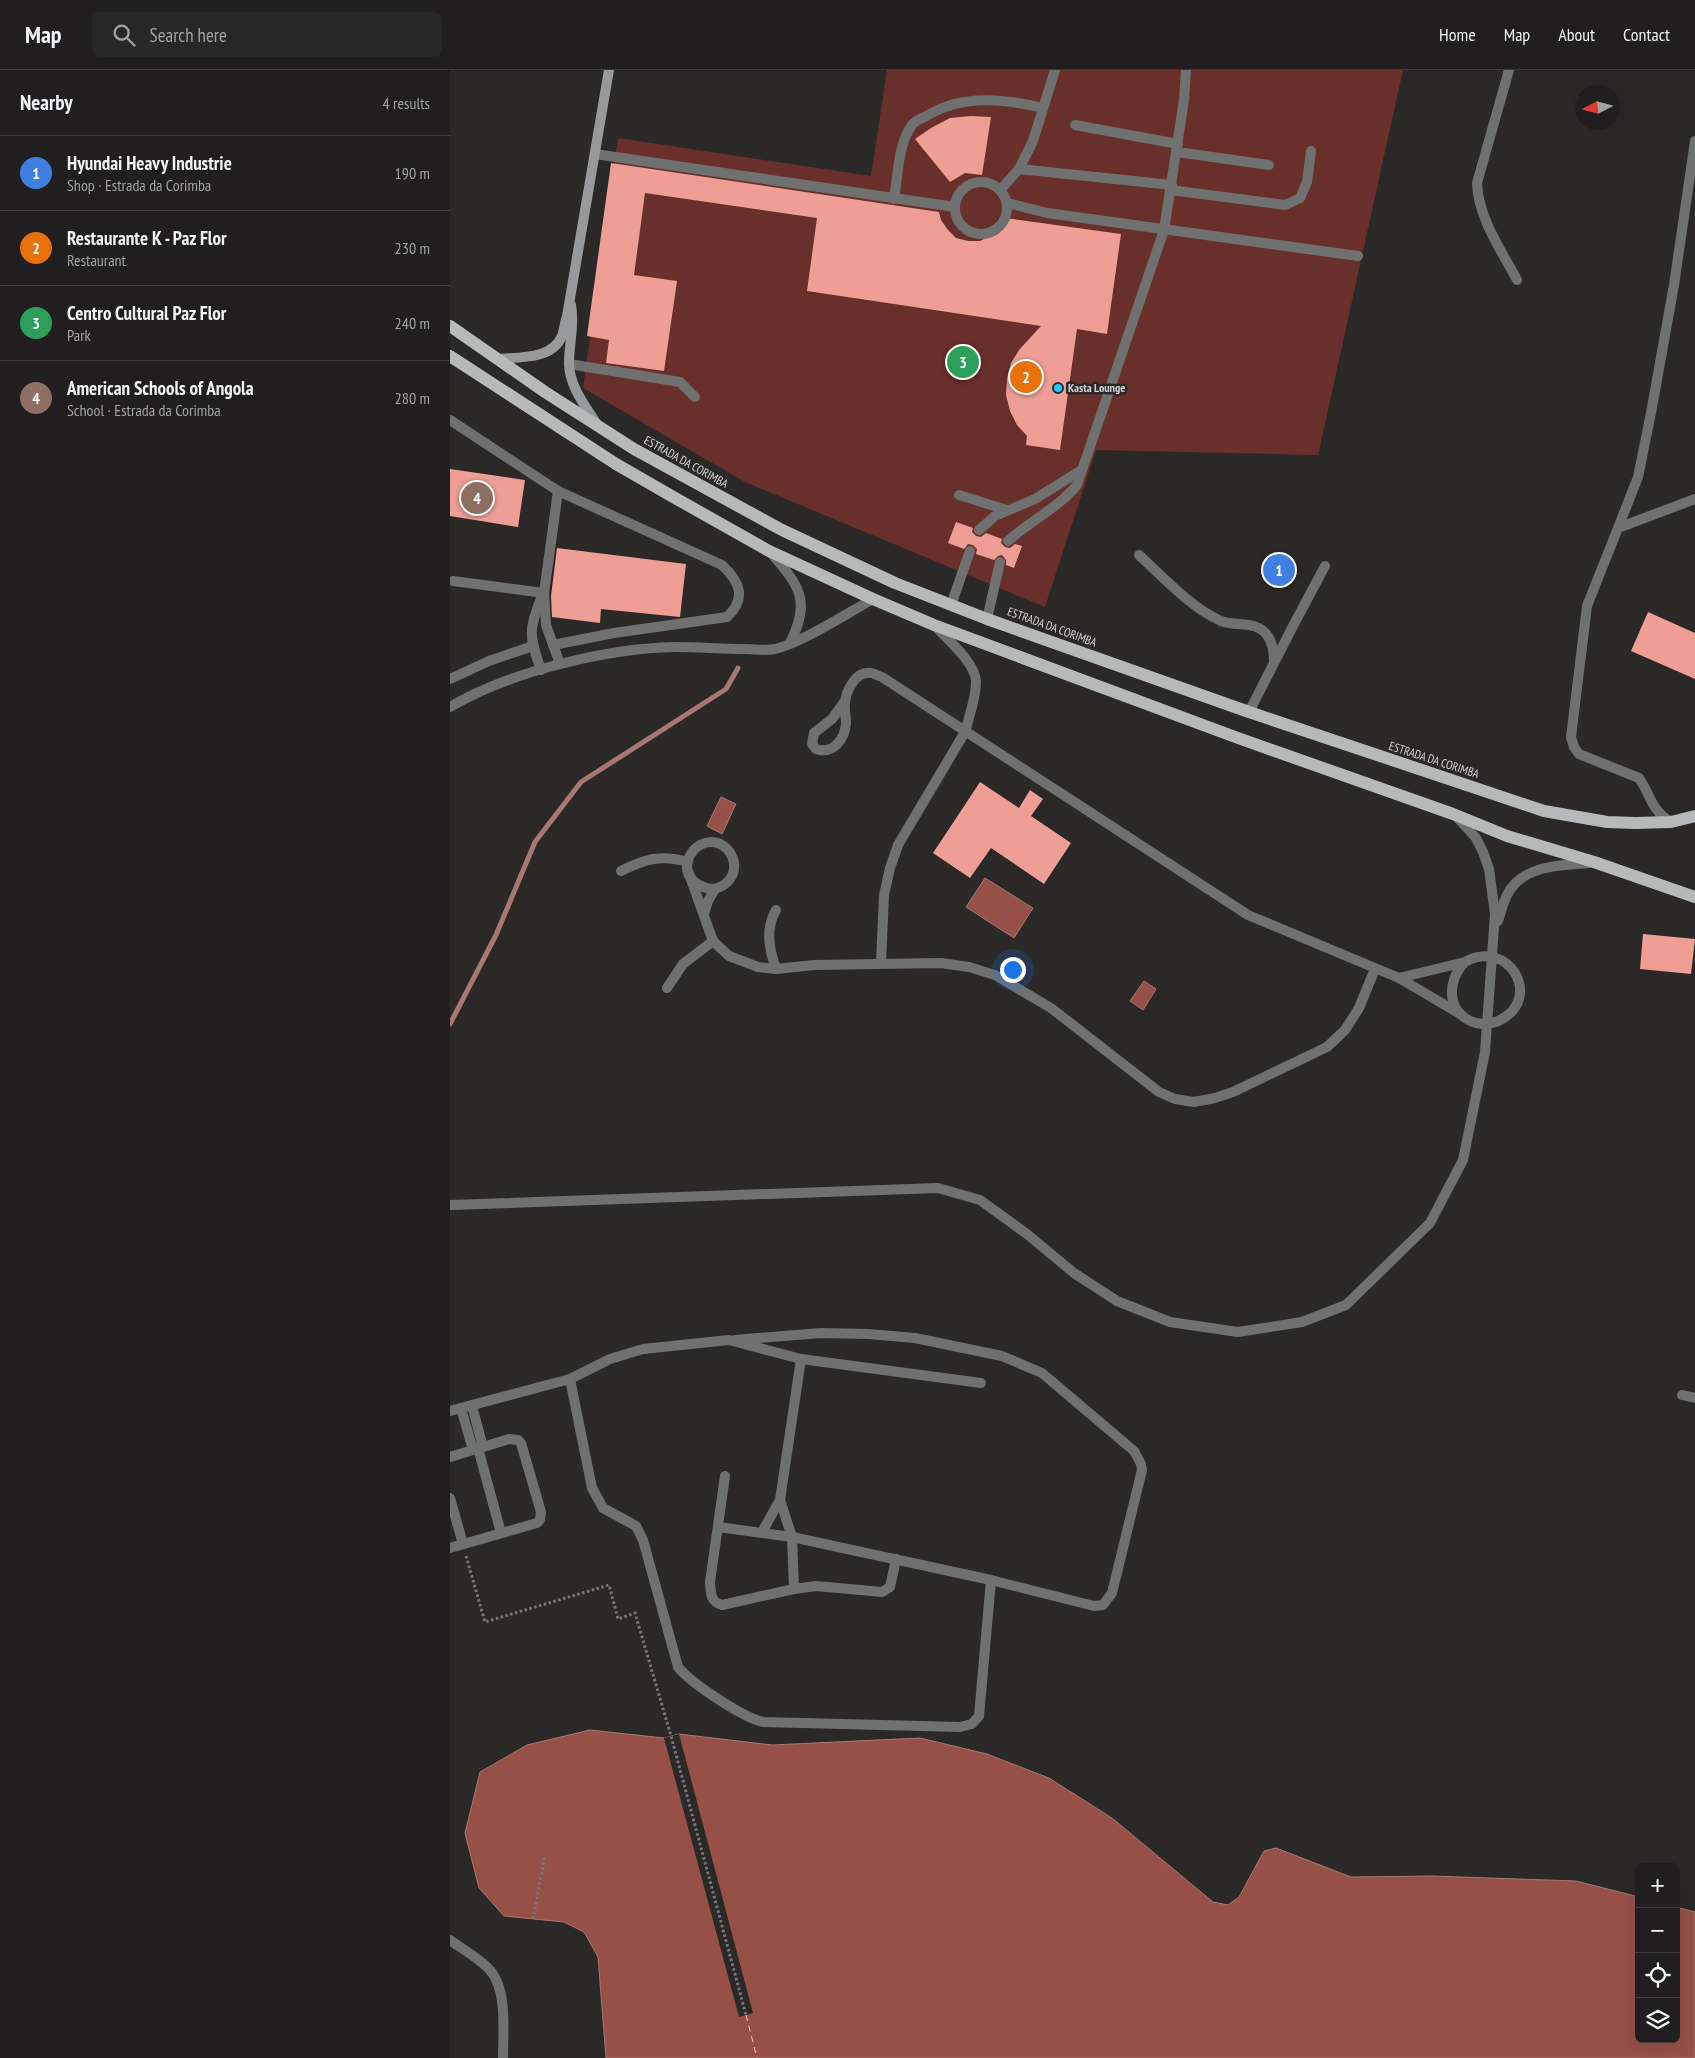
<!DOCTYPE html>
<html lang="en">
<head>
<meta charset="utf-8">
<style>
  body { margin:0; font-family:"PT Sans Narrow",sans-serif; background:#282727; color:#f1f3f6 }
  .controls { position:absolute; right:15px; bottom:15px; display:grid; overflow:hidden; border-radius:8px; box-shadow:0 5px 20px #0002 }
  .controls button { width:45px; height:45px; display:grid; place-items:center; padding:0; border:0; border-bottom:1px solid #3d3c3c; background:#201e1e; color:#f1f3f6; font:25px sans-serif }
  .compass { position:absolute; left:1125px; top:15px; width:45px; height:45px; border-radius:50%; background:#201e1e; box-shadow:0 5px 20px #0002; rotate:264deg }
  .you { position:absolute; left:562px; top:899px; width:18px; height:18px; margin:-12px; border:4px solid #fff; border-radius:50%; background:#1a73e8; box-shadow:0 0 0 8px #1a73e833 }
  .badge { display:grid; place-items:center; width:32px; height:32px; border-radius:50%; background:#18cafc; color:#fff; font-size:16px; font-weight:700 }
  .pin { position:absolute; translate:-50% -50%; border:2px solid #fff; box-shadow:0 1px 5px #0006 }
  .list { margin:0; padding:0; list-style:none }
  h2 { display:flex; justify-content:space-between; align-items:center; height:65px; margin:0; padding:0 20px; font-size:21px }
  h2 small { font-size:16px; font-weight:400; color:#a2a2a4 }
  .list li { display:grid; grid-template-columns:32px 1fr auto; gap:15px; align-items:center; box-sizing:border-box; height:75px; padding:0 20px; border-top:1px solid #3d3c3c }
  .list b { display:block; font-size:19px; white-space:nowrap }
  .list p { margin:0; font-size:16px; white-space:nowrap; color:#a2a2a4 }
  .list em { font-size:16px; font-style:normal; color:#a2a2a4 }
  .icon { flex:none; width:28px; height:28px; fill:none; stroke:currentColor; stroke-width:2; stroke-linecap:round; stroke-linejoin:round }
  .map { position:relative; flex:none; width:1245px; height:1988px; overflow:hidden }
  header { display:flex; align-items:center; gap:30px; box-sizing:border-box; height:70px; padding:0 25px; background:#201e1e; border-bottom:1px solid #3d3c3c }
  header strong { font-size:24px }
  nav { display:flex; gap:28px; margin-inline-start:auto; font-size:18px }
  .search { width:350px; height:45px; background:#282727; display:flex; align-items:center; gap:12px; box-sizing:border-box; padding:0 18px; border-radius:8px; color:#a2a2a4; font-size:19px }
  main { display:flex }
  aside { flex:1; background:#201e1e }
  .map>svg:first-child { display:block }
  .green { fill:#692f2a }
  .water { fill:#975048; stroke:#a97771 }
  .pier { fill:#2b2828 }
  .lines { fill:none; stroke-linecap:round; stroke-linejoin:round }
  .stream { stroke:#a97771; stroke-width:5 }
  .ferry { stroke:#f8ccc5; stroke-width:1; stroke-dasharray:6 5; stroke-linecap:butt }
  .building { fill:#ee9e94 }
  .path { stroke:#7a7777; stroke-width:3; stroke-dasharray:2.5 2.5; stroke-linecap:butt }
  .lane { stroke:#6f7171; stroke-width:10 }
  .street { stroke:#6f7171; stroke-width:10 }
  .secondary { stroke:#97999a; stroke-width:10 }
  .primary { stroke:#b6b9ba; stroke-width:12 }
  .poi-dot { fill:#18cafc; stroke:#2b2828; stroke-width:2 }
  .labels { text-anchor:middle; stroke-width:5; stroke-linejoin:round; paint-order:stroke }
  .poi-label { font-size:12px; font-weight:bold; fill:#d3d1d1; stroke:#2b2828; text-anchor:start }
  .street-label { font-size:12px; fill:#d3d1d1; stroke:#2b2828 }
</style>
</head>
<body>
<header>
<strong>Map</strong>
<div class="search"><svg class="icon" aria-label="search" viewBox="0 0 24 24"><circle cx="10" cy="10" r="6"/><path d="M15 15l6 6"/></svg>Search here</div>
<nav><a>Home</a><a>Map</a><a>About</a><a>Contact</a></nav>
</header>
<main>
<aside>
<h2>Nearby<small>4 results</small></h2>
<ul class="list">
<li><span class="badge" style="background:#3f7fe0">1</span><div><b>Hyundai Heavy Industrie</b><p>Shop · Estrada da Corimba</p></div><em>190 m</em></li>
<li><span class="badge" style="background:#e8710a">2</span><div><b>Restaurante K - Paz Flor</b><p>Restaurant</p></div><em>230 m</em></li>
<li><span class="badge" style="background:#2e9e5b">3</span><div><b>Centro Cultural Paz Flor</b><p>Park</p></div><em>240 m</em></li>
<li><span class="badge" style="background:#8d6e63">4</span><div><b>American Schools of Angola</b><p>School · Estrada da Corimba</p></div><em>280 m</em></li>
</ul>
</aside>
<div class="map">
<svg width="1245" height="1988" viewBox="0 0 1245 1988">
  <rect width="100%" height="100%" fill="#2b2828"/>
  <polygon class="green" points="437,0 953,0 868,385 646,380 595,537 295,412 133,318 168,68 421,106"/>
  <g class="water">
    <polygon points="271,727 286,734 272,764 257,756"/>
    <polygon points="535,808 583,838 564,868 516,837"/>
    <polygon points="694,911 706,919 693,940 680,931"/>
    <polygon points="140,1660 214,1668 229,1664 322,1675 470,1668 537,1684 599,1708 662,1748 763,1832 778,1835 789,1827 814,1781 826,1778 901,1807 982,1806 1126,1811 1189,1827 1189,1969 1226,1969 1226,1837 1245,1842 1245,1988 156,1988 148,1887 134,1862 114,1852 54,1846 29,1818 15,1763 30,1702 77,1675"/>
  </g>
  <polygon class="pier" points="229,1664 303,1943 289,1947 214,1668"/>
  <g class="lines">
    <polyline class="stream" points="0,954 46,865 85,772 131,712 276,619 288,598"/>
    <polyline class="ferry" points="296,1945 307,1988"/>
  </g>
  <g class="building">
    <polygon points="521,46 541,47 532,105 515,103 500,112 465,69 481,58 500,48"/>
    <polygon points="161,93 489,142 491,150 498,160 506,168 518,171 530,171 542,165 551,158 556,148 671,164 657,264 627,259 610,380 576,375 577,366 567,355 560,341 556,325 557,308 561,293 569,280 591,256 357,221 367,148 195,123 184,205 227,211 214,301 156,293 159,270 137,266"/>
    <polygon points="0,399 75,410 68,457 0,446"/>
    <polygon points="506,452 523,458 522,462 526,466 531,467 536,463 552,469 551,473 555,477 560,478 565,474 572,476 564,498 556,495 556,490 552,485 548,486 544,490 526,484 527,479 523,475 518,474 514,479 498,473"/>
    <polygon points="107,478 236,494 230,547 151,539 150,553 102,547 101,526"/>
    <polygon points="1198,542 1245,563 1245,609 1181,581"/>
    <polygon points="530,712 569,738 580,720 593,729 581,746 621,773 594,814 541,778 520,808 483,783"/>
    <polygon points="1193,864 1245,869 1241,904 1190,899"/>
  </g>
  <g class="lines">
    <g class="path">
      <polyline points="16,1486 35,1552 159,1515 168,1549 185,1543 221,1666 296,1945"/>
      <polyline points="83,1849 95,1785"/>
    </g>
    <g class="lane">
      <path d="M1059 0 1027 113C1028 147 1051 180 1067 210"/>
      <polyline points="625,55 728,74"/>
      <polyline points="727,82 819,95"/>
      <polyline points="145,84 505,137"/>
      <polyline points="569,99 722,115"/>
      <circle cx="531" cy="138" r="26"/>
      <polyline points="551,119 569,99 583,71 605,0"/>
      <polyline points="721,120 835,135 850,128 857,112 861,81"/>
      <path d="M444 129C448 105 448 74 462 55 466 50 473 48 478 45 513 24 556 29 593 38"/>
      <polyline points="558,133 597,143 908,186"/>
      <polyline points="119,294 230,312 245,327"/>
      <polyline points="509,425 557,440"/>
      <polyline points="1168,458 1188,407 1201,343 1224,215 1245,71"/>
      <polyline points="529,460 545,446 585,429 630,401"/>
      <path d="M558 471C580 451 608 438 627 415L714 160 734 30 736 0"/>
      <path d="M689 485C713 507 741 538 771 551 786 557 806 550 817 565 823 573 824 582 824 591"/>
      <polyline points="501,535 520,481"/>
      <polyline points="537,549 550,492"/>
      <path d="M485 556C497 569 526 593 526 612 526 629 519 646 515 662"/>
      <polyline points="799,642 843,556 875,496"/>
      <path d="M1221 752C1200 739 1202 727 1189 708L1129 684 1124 677 1121 667 1137 536 1168 458 1245 429"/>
      <path d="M171 801C195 789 211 784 238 792"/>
      <path d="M326 840C315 859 319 879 326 899"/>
      <polyline points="217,918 233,894 263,871"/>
      <path d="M531 1313 351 1289 279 1270 193 1279 160 1289 120 1309 142 1418 153 1438 186 1456 193 1470 228 1597C242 1614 292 1647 313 1652L510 1657 522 1654 529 1646 541 1510"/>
      <polyline points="22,1336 33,1377"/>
      <polyline points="11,1338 23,1380"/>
      <polyline points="0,1341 120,1309"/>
      <polyline points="28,1378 51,1463"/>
      <polyline points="0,1387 59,1369 68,1370 71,1373 91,1442 90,1450 87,1453 0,1478"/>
      <path d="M275 1406 260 1512C261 1524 260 1531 272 1535L344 1519 366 1516 432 1522 440 1517 446 1489"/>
      <polyline points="0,1428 13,1474"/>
      <polyline points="330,1430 342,1467 344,1519"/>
      <polyline points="268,1457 342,1467 541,1510 644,1536 653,1535 662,1523 692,1400 691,1394 684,1381 592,1303 552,1286 465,1268 418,1264 371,1263 285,1270"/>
      <polyline points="312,1462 330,1430 351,1289"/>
      <path d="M0 1870C12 1879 27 1887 38 1898 58 1917 53 1962 53 1988"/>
    </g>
    <g class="street">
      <path d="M0 350 108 421 272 495C290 512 297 528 277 547L164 563 103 575"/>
      <polyline points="108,421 94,523 96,555 110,594"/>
      <path d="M321 483C350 516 361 531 340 573"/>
      <polyline points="3,511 94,523"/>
      <path d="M91 600C79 566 78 560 92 526"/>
      <polyline points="0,609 39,591 83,576"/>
      <path d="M395 631 382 649 364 663 362 674 366 679C383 685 395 669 396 653 396 646 394 640 395 633 396 620 406 601 421 603 424 603 428 606 432 607L798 845 949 908 1012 945"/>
      <path d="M0 637C59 602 157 578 226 577 249 577 271 579 294 579 304 579 315 581 325 579 353 572 396 544 423 529"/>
      <polyline points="238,801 263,871 279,886 308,897 326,899 364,895 491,893 519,897 545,905 601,938 709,1022 725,1029 744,1032 765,1028 783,1022 877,977 895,960 909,938 925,899"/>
      <path d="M254 844 258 831 265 819C302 807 279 760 250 775 245 778 240 784 238 790 233 808 249 819 265 819"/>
      <path d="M1048 851C1051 842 1053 833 1057 825 1072 795 1111 795 1140 793"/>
      <polyline points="431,893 434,825 440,798 448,775 515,662"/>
      <path d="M949 908 1015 892C1059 868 1092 927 1052 949 1044 954 1036 955 1026 953 996 944 996 911 1015 892"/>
      <polyline points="0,1135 488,1118 530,1130 577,1164 624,1203 667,1231 720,1252 788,1262 852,1252 896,1235 980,1153 1013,1090 1035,982 1045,844 1039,799 1033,782 1026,768 1006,746"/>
      <polyline points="1232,1325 1245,1328"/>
    </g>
    <g class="secondary">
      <path d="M121 235C125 256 119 272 119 293 119 316 136 337 148 356"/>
      <path d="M47 289C69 287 102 290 112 266 114 260 115 252 117 246L159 0"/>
    </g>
    <g class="primary">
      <polyline points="0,256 95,322 184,379 332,460 445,513 537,549 799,642 1094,741 1157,752 1185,753 1221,752 1245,746"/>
      <polyline points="0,286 166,394 225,428 319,481 423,529 484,555 788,668 1003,744 1057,766 1144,792 1245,827"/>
    </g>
  </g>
  <circle class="poi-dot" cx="608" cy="318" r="5"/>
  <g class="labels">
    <g class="poi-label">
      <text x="618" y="322">Kasta Lounge</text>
    </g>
    <g class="street-label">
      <text transform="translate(236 392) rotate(29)" y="4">ESTRADA DA CORIMBA</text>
      <text transform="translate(602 557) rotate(20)" y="4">ESTRADA DA CORIMBA</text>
      <text transform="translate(984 690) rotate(18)" y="4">ESTRADA DA CORIMBA</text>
    </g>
  </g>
</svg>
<div class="controls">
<button>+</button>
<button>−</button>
<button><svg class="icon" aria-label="locate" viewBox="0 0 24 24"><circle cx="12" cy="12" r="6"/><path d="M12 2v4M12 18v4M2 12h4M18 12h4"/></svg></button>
<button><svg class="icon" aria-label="layers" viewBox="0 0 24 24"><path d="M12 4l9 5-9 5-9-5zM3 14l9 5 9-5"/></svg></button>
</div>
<svg class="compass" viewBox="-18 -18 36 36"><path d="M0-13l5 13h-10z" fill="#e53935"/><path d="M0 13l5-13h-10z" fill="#a2a2a4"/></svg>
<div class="you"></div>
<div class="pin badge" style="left:829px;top:500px;background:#3f7fe0">1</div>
<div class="pin badge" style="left:576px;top:307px;background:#e8710a">2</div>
<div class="pin badge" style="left:513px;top:292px;background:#2e9e5b">3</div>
<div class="pin badge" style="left:27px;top:428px;background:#8d6e63">4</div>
</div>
</main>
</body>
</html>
